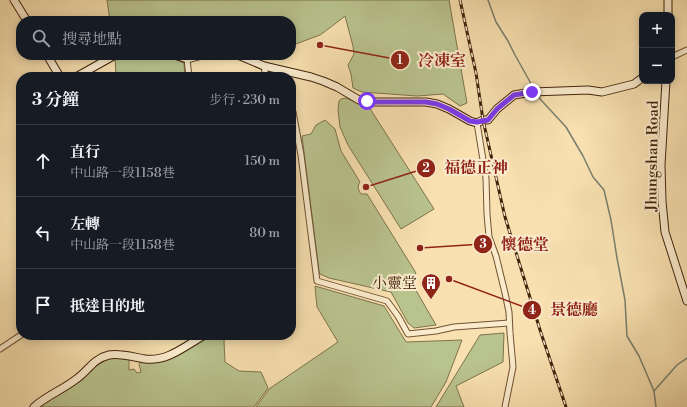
<!DOCTYPE html>
<html lang="zh-TW">
<head>
<meta charset="utf-8">
<style>
  body { margin:0; font-family:"Libre Bodoni","Noto Serif TC",serif; background:#20242c; color:#f1f3f6 }
  .controls { position:absolute; right:12px; top:12px; display:grid; overflow:hidden; border-radius:8px; box-shadow:0 2px 10px #0003 }
  .controls button { width:36px; height:36px; display:grid; place-items:center; padding:0; border:0; border-bottom:1px solid #363941; background:#171b24; color:#f1f3f6; font:20px sans-serif }
  .stop { position:absolute; width:12px; height:12px; margin:-9px; border:3px solid #7c3aed; border-radius:50%; background:#fff }
  .stop.end { background:#7c3aed; border-color:#fff; box-shadow:0 1px 4px #0008 }
  .list { margin:0; padding:0; list-style:none }
  h2 { display:flex; justify-content:space-between; align-items:center; height:52px; margin:0; padding:0 16px; font-size:17px }
  h2 small { font-size:13px; font-weight:400; color:#9ea1a6 }
  .list li { display:grid; grid-template-columns:26px 1fr auto; gap:12px; align-items:center; box-sizing:border-box; height:72px; padding:0 16px; border-top:1px solid #363941 }
  .list b { display:block; font-size:15px; white-space:nowrap }
  .list p { margin:0; font-size:13px; white-space:nowrap; color:#9ea1a6 }
  .list em { font-size:13px; font-style:normal; color:#9ea1a6 }
  .icon { flex:none; width:22px; height:22px; fill:none; stroke:currentColor; stroke-width:2; stroke-linecap:round; stroke-linejoin:round }
  .map { position:relative; flex:none; width:687px; height:407px; overflow:hidden }
  .search { position:absolute; background:#171b24; box-shadow:0 2px 10px #0003; left:16px; top:16px; width:280px; height:44px; display:flex; align-items:center; gap:10px; box-sizing:border-box; padding:0 14px; border-radius:16px; color:#9ea1a6; font-size:15px }
  .panel { position:absolute; background:#171b24; box-shadow:0 2px 10px #0003; left:16px; top:72px; width:280px; height:268px; border-radius:16px }
  .map>svg:first-child { display:block }
  .green { fill:#b9c38e; stroke:#7e734c }
  .lines { fill:none; stroke-linecap:round; stroke-linejoin:round }
  .stream { stroke:#797f6d; stroke-width:1.5 }
  .street-casing { stroke:#705234; stroke-width:7 }
  .secondary-casing { stroke:#42230a; stroke-width:9 }
  .street { stroke:#faebcc; stroke-width:5 }
  .secondary { stroke:#faebcc; stroke-width:7 }
  .rail-casing { stroke:#42230a; stroke-width:3 }
  .rail { stroke:#faebcc; stroke-width:1.5; stroke-dasharray:4.5; stroke-linecap:butt }
  .route { stroke:#7c3aed; stroke-width:5 }
  .labels { text-anchor:middle; stroke-width:4; stroke-linejoin:round; paint-order:stroke }
  .street-label { font-size:15px; fill:#42230a; stroke:#faebcc }
  .poi-label { font-size:15px; fill:#42230a; stroke:#faebcc; text-anchor:end }
  .leader { fill:none; stroke:#8f2418; stroke-width:1.5 }
  .callout-dot { fill:#8f2418; stroke:#faebcc; stroke-width:1.5 }
  .mark-label { font-size:12px; text-anchor:middle; font-weight:bold; fill:#fff }
  .callout-label { font-size:16px; text-anchor:middle; font-weight:bold; fill:#8f2418; stroke:#faebcc; stroke-width:4; stroke-linejoin:round; paint-order:stroke }
</style>
</head>
<body>
<div class="map">
<svg width="687" height="407" viewBox="0 0 687 407">
  <rect width="100%" height="100%" fill="#f8e0b0"/>
  <filter id="stains"><feTurbulence type="fractalNoise" baseFrequency=".005" numOctaves="4"/><feColorMatrix values="0 0 0 0 .2 0 0 0 0 .09 0 0 0 0 .02 0 0 0 .5 -.17"/></filter>
  <radialGradient id="worn" r=".72"><stop offset=".6" stop-color="#630" stop-opacity="0"/><stop offset="1" stop-color="#630" stop-opacity=".3"/></radialGradient>
  <g class="green">
    <polygon points="107,0 449,0 467,103 460,106 443,94 417,96 362,92 353,88 351,74 348,65 354,54 353,46 345,16 331,27 320,35 293,45 292,52 291,55 291,21 110,21"/>
    <polygon points="115,55 164,55 184,63 185,77 116,77"/>
    <polygon points="346,98 369,107 434,209 401,229 348,145 340,127 338,110 339,101 341,99"/>
    <path d="M325 120 335 129 341 151 360 182C357 186 358 190 361 194H367L416 273 410 280 436 325 414 328 408 323 391 292 329 278 320 274 319 271 302 136 311 134 316 125Z"/>
    <polygon points="315,286 384,306 406,342 462,340 446,382 431,407 256,407 269,389 338,342 317,307"/>
    <polygon points="504,333 503,362 456,386 464,407 436,407 480,335"/>
    <polygon points="198,335 227,335 224,341 225,362 239,371 261,372 268,388 254,407 29,407 42,397 74,381 94,362 112,358 129,359 129,370 134,369 137,373 141,372 139,364 142,359 159,360"/>
  </g>
  <g class="lines">
    <g class="stream">
      <polyline points="488,0 496,22 508,41 515,55 534,89"/>
      <polyline points="537,94 541,100 566,127 583,156 593,177 604,190 611,220 617,258 625,300 627,336 639,356 654,391 656,407"/>
      <polyline points="654,391 677,365 687,358"/>
    </g>
    <defs>
      <g id="street">
        <polyline points="672,57 687,50"/>
        <polyline points="187,59 189,77"/>
        <polyline points="264,66 266,77"/>
        <polyline points="291,110 293,112 301,155 317,281 387,301 398,316 408,334 436,331 454,327 509,323"/>
        <polyline points="477,123 486,178 487,214 489,237 496,256 505,293 509,312 510,333 513,367 505,407"/>
        <polyline points="0,349 21,335"/>
      </g>
      <g id="secondary">
        <polyline points="14,0 27,21"/>
        <polyline points="668,15 668,0"/>
        <polyline points="47,55 60,77"/>
        <polyline points="175,55 187,59 202,55"/>
        <polyline points="238,55 264,66 311,77 323,81 337,87 359,100 373,102 426,102 437,104 449,109 470,121 477,123 483,120 488,120 497,109 514,95 532,92 588,90 602,92 634,84 642,78"/>
        <polyline points="76,77 115,55"/>
        <polyline points="666,81 661,165 662,201 665,232 687,301"/>
        <path d="M34 407C46 396 62 390 75 380 88 372 92 359 109 355 120 353 133 357 145 359 167 362 185 346 203 336V335"/>
      </g>
    </defs>
    <use href="#street" class="street-casing"/>
    <use href="#secondary" class="secondary-casing"/>
    <use href="#street" class="street"/>
    <use href="#secondary" class="secondary"/>
    <defs>
      <polyline id="rail" points="460,0 476,73 483,120 505,217 541,333 566,407"/>
    </defs>
    <use href="#rail" class="rail-casing"/>
    <use href="#rail" class="rail"/>
  </g>
  <g class="lines">
    <polyline class="route" points="367,101 373,102 426,102 437,104 449,109 470,121 477,122 488,120 497,109 514,95 532,92"/>
  </g>
  <defs>
    <symbol id="building-pin" viewBox="-11 -11 22 30"><path d="M0 17L-7.5 6A9.5 9.5 0 1 1 7.5 6Z" fill="#8f2418" stroke="#faebcc"/><path d="M-4-6H4V6H1V3H-1V6H-4ZM-2.5-4.3h1.7v1.8h-1.7ZM.8-4.3h1.7v1.8H.8ZM-2.5-1h1.7V.8h-1.7ZM.8-1h1.7V.8H.8Z" fill="#fff"/></symbol>
  </defs>
  <g fill-rule="evenodd">
    <use href="#building-pin" x="420" y="272" width="22" height="30"/>
  </g>
  <g class="labels">
    <g class="street-label">
      <text transform="translate(652 156) rotate(-89)" y="5">Jhungshan Road</text>
    </g>
    <g class="poi-label">
      <text x="417" y="288">小靈堂</text>
    </g>
  </g>
  <path class="leader" d="M320 45L400 60M366 187L426 168M420 248L483 244M449 279L532 310"/>
  <g class="callout-dot">
    <circle cx="320" cy="45" r="4"/>
    <circle cx="366" cy="187" r="4"/>
    <circle cx="420" cy="248" r="4"/>
    <circle cx="449" cy="279" r="4"/>
    <circle cx="400" cy="60" r="10"/>
    <circle cx="426" cy="168" r="10"/>
    <circle cx="483" cy="244" r="10"/>
    <circle cx="532" cy="310" r="10"/>
  </g>
  <g class="mark-label">
    <text x="400" y="64">1</text>
    <text x="426" y="172">2</text>
    <text x="483" y="248">3</text>
    <text x="532" y="314">4</text>
  </g>
  <g class="callout-label">
    <text x="442" y="66">冷凍室</text>
    <text x="476" y="173">福德正神</text>
    <text x="525" y="250">懷德堂</text>
    <text x="574" y="315">景德廳</text>
  </g>
  <rect width="100%" height="100%" filter="url(#stains)"/>
  <rect width="100%" height="100%" fill="url(#worn)"/>
</svg>
<div class="controls">
<button>+</button>
<button>−</button>
</div>
<div class="stop" style="left:367px;top:101px"></div>
<div class="stop end" style="left:532px;top:92px"></div>
<div class="search"><svg class="icon" aria-label="search" viewBox="0 0 24 24"><circle cx="10" cy="10" r="6"/><path d="M15 15l6 6"/></svg>搜尋地點</div>
<section class="panel">
<h2>3 分鐘<small>步行 · 230 m</small></h2>
<ul class="list">
<li><svg class="icon" aria-label="ahead" viewBox="0 0 24 24"><path d="M12 20V5M6 11l6-6 6 6"/></svg><div><b>直行</b><p>中山路一段1158巷</p></div><em>150 m</em></li>
<li><svg class="icon" aria-label="left" viewBox="0 0 24 24"><path d="M17 20v-9H6M10 6l-5 5 5 5"/></svg><div><b>左轉</b><p>中山路一段1158巷</p></div><em>80 m</em></li>
<li><svg class="icon" aria-label="arrive" viewBox="0 0 24 24"><path d="M6 21V4h12l-3 4 3 4H6"/></svg><div><b>抵達目的地</b></div></li>
</ul>
</section>
</div>
</body>
</html>
